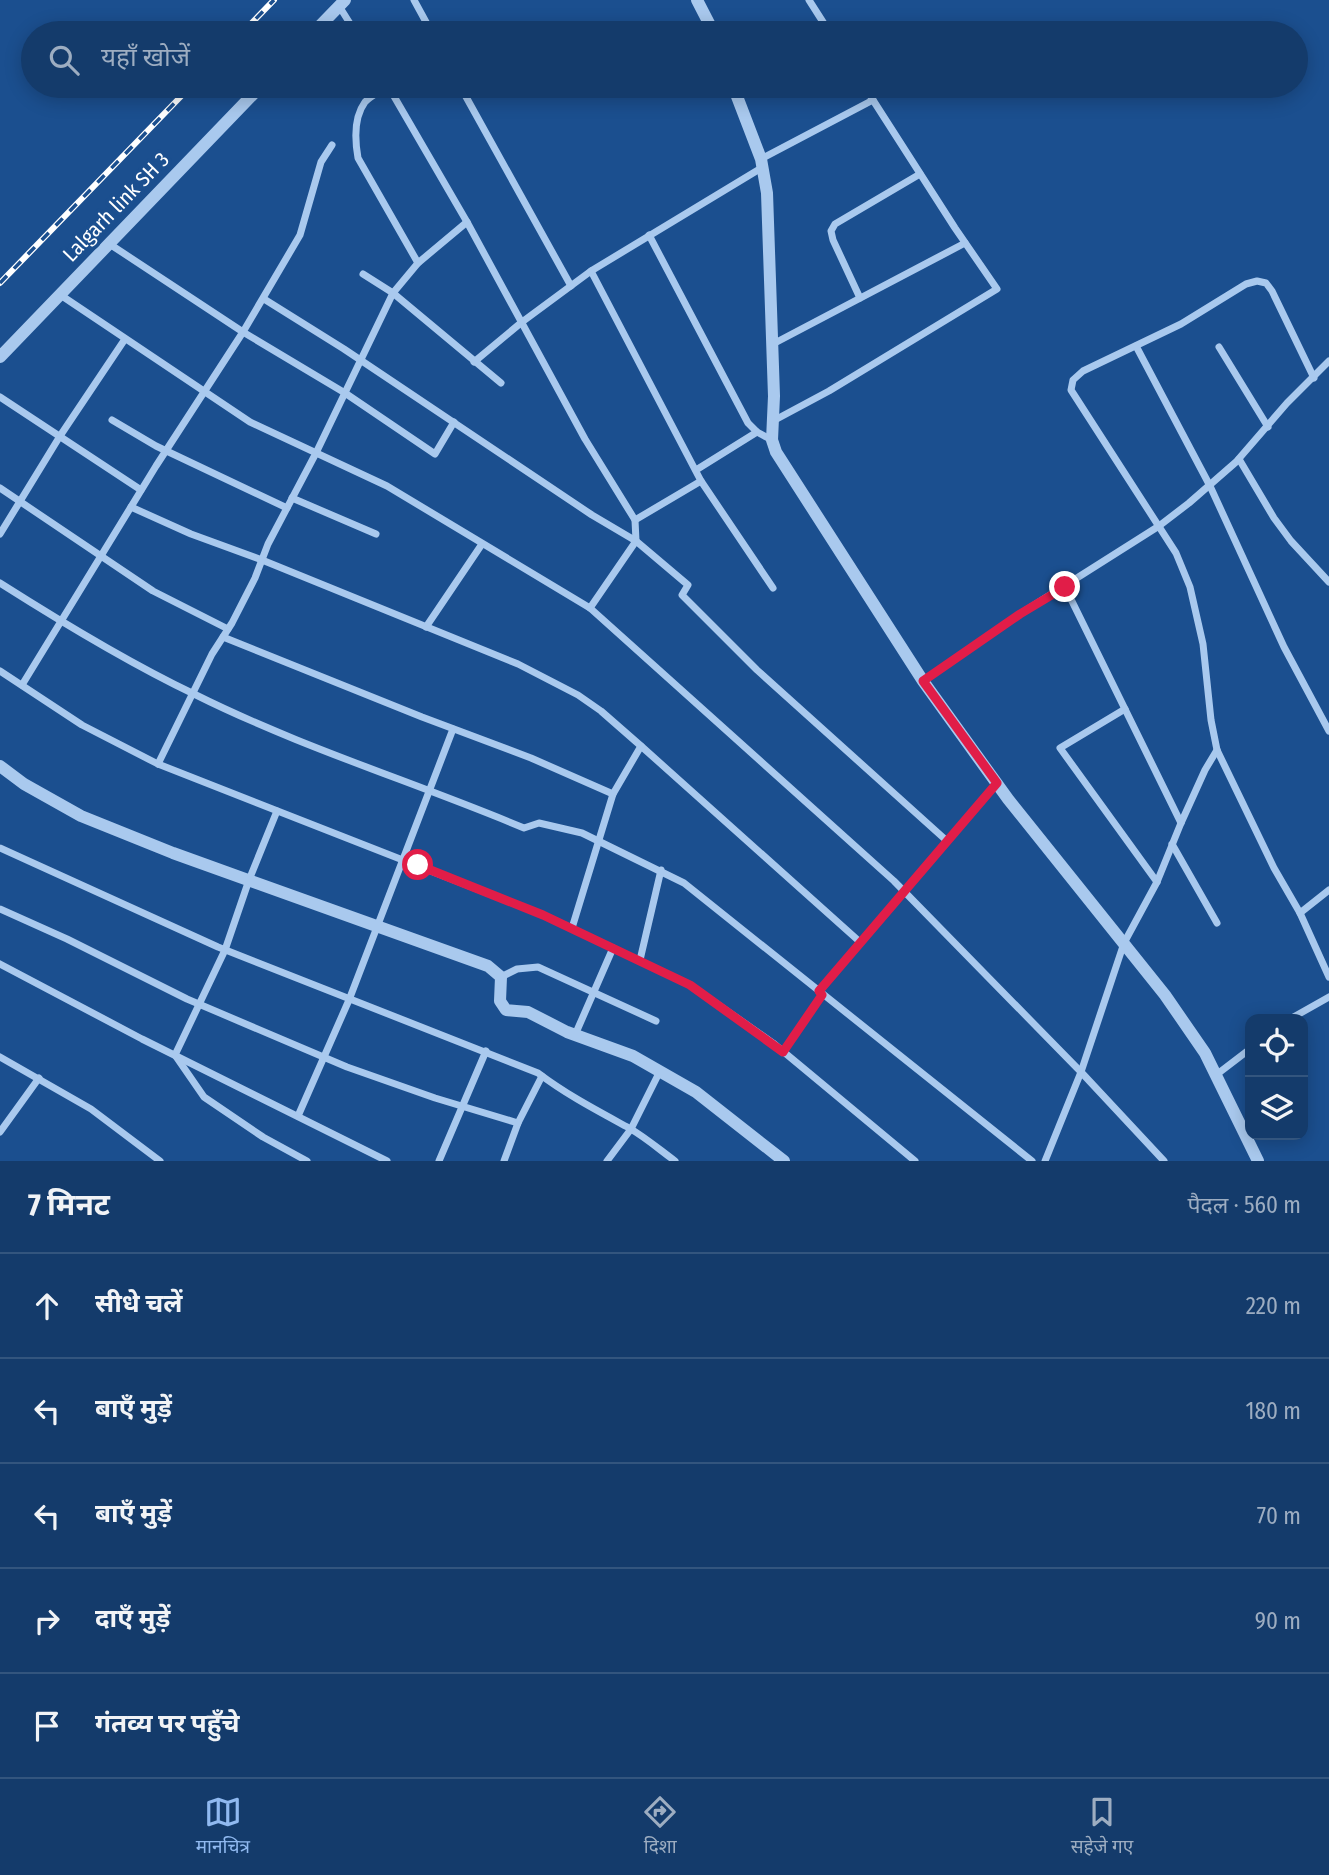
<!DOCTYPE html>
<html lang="hi">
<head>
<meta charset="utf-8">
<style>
  body { margin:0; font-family:"Fira Sans Condensed","Noto Sans Devanagari",sans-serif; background:#214673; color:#f1f3f6 }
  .controls { position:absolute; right:21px; bottom:21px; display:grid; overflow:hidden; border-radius:14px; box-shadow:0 4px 18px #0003 }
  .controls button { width:63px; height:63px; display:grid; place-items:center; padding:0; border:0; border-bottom:2px solid #33557e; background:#143b6b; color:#f1f3f6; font:35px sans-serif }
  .stop { position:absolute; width:21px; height:21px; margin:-16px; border:5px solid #e11d48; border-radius:50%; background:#fff }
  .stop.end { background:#e11d48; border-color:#fff; box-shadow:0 2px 7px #0008 }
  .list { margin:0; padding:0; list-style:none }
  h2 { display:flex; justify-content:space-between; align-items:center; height:91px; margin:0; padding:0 28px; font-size:30px }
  h2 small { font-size:23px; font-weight:400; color:#9dadc1 }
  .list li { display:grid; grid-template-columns:46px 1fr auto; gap:21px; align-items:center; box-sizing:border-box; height:105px; padding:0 28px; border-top:2px solid #33557e }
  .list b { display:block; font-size:26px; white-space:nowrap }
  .list em { font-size:23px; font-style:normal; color:#9dadc1 }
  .icon { flex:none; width:38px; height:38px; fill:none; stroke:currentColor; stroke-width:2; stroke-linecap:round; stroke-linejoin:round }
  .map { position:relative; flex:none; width:1329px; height:1161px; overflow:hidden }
  .search { position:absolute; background:#143b6b; box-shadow:0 4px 18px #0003; left:21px; right:21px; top:21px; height:77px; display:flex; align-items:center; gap:18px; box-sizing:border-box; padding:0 24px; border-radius:38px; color:#9dadc1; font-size:26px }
  .sheet { height:616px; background:#143b6b }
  nav { display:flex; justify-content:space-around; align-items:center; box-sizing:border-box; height:98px; border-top:2px solid #33557e; background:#143b6b; font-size:19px; color:#9dadc1 }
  nav a { display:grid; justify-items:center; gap:4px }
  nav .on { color:#90b9f0 }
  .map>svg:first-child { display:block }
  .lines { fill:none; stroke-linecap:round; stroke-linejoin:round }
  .minor { stroke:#a9c9ee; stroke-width:7 }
  .tertiary { stroke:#a9c9ee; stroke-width:12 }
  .rail-casing { stroke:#fff; stroke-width:6 }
  .rail { stroke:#1b4f8f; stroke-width:3.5; stroke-dasharray:10; stroke-linecap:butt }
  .route { stroke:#e11d48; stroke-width:9 }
  .labels { text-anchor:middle; stroke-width:7; stroke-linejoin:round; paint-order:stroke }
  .street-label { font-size:21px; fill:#fff; stroke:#1b4f8f }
</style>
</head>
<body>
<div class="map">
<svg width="1329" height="1161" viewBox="0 0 1329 1161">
  <rect width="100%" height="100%" fill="#1b4f8f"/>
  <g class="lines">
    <g class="minor">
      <polyline points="414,0 432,33"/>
      <polyline points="809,0 830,33"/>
      <polyline points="339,6 356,33"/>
      <polyline points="388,86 467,222 585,439 635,520 636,541 590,608"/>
      <path d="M388 86C381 91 370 96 365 102 354 117 355 141 358 158L418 263"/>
      <polyline points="460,86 571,286"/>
      <polyline points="332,145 321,162 300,235 243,332 345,393 435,454 454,422"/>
      <polyline points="761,159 873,100"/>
      <polyline points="649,235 748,423 757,432 772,440"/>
      <polyline points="591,271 701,481 773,588"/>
      <polyline points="363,274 393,293 501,383"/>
      <polyline points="59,294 250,422 387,486 590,608 894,881 1081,1072 1164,1161"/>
      <polyline points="860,298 833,240 831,231 835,224 920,174"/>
      <polyline points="264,299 344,349 592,515 636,541 688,585 682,595 757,670 947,841"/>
      <polyline points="771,345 965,243"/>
      <polyline points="1136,346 1210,486 1284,647 1329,731"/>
      <polyline points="1219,347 1268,427"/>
      <polyline points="474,362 522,322 591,271 763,167"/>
      <polyline points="1314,378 1272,291 1266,283 1257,281 1246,284 1181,324 1083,371 1073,380 1071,390 1176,553 1190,587 1203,644 1211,720 1217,750 1274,868 1300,913 1329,977"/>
      <polyline points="0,397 141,490"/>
      <polyline points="112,420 156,446 287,508"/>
      <polyline points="773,421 829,391 997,289 955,228 864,86"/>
      <polyline points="1239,459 1274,518 1291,541 1329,582"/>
      <polyline points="696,470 757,432"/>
      <polyline points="0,488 153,591 228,629"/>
      <polyline points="292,498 376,534"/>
      <polyline points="131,507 191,534 262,560 518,664 578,695 601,711 641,746 860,942"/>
      <polyline points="635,520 701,481"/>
      <polyline points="0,534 60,436 125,339"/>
      <path d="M0 583C63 623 127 662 194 694 300 747 414 782 524 828L539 823 582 833 684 883 1032 1161"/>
      <polyline points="1065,587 1181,823"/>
      <polyline points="426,627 482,544"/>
      <polyline points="223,637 422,717 531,758 613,794"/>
      <polyline points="0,671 82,725 158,764 543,915 690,985 773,1043 915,1161"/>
      <polyline points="923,681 1020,614 1159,526 1189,503 1236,462 1287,403 1329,361"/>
      <polyline points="22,685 156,466 243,332 108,243"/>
      <polyline points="1125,709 1060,748 1157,882"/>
      <polyline points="158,764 212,654 232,623 255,578 268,544 316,453 393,293 418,263 467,222"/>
      <polyline points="277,811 249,880 225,950 175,1055 204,1097 263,1137 307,1161"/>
      <polyline points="1172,844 1217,923"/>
      <path d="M0 848 218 947 538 1073C567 1095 598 1111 629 1128 645 1137 660 1150 675 1161"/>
      <polyline points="0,909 67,939 187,999 347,1067 435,1098 518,1123"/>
      <polyline points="1300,913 1329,890"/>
      <polyline points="572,928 613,794 641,746"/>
      <polyline points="640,960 661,870"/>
      <polyline points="0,964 142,1039 387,1161"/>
      <polyline points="501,977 517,969 538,967 656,1021"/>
      <polyline points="819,991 997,783"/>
      <polyline points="1290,1019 1329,997"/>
      <polyline points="575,1035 613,948"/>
      <polyline points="783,1052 822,995"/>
      <polyline points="0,1057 91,1109 160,1161"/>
      <polyline points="1216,1075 1250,1049"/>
      <polyline points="298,1116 349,1000 453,729"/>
      <polyline points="0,1132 39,1078"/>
      <polyline points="439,1161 486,1051"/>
      <polyline points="504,1161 518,1123 542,1076"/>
      <polyline points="607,1161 631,1129 660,1071"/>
      <polyline points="1045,1161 1081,1072 1124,943 1157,882 1181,823 1205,770 1217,750"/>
    </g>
    <g class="tertiary">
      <polyline points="697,0 714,33"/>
      <polyline points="313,33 345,0"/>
      <polyline points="733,86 761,159 767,193 774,396 772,440 776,452 923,681 1008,799 1165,995 1205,1053 1258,1161"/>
      <polyline points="0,357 261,86"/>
      <polyline points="0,766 24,784 81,816 173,853 488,966 501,977 500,1001 506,1010 528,1012 567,1032 633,1056 696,1092 784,1161"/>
    </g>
    <defs>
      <g id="rail">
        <polyline points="242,33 274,0"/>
        <polyline points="0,283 191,86"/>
      </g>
    </defs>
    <use href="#rail" class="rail-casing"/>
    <use href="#rail" class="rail"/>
  </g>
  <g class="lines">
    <polyline class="route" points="418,865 543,915 690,985 783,1052 822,995 819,991 997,783 923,681 1020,614 1065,587"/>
  </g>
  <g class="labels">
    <g class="street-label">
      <text transform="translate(116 207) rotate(-46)" y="7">Lalgarh link SH 3</text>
    </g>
  </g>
</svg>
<div class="controls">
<button><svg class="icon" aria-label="locate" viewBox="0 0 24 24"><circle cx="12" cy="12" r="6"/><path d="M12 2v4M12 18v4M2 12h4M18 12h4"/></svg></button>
<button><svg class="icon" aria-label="layers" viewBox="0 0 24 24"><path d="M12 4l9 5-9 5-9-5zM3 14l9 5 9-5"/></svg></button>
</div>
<div class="stop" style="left:418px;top:865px"></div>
<div class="stop end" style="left:1065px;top:587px"></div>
<div class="search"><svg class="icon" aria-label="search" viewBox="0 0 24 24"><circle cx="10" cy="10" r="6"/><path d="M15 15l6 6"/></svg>यहाँ खोजें</div>
</div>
<section class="sheet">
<h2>7 मिनट<small>पैदल · 560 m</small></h2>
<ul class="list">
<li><svg class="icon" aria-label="ahead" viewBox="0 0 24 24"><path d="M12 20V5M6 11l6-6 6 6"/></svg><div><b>सीधे चलें</b></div><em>220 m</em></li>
<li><svg class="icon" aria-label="left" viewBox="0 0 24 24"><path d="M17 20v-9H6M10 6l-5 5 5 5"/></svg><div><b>बाएँ मुड़ें</b></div><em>180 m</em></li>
<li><svg class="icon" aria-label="left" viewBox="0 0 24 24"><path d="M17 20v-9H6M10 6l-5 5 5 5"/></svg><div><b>बाएँ मुड़ें</b></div><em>70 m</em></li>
<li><svg class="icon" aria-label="right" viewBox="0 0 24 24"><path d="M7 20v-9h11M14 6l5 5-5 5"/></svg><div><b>दाएँ मुड़ें</b></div><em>90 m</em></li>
<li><svg class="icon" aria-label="arrive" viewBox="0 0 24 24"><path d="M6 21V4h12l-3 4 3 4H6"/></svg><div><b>गंतव्य पर पहुँचे</b></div></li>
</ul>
</section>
<nav>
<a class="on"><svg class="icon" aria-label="map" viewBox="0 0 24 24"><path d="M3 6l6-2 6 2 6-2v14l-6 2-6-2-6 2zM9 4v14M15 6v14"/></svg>मानचित्र</a>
<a><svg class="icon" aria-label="directions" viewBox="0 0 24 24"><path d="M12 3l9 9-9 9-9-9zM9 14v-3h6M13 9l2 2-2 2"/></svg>दिशा</a>
<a><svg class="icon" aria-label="saved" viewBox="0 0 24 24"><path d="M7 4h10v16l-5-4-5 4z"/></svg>सहेजे गए</a>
</nav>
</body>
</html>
